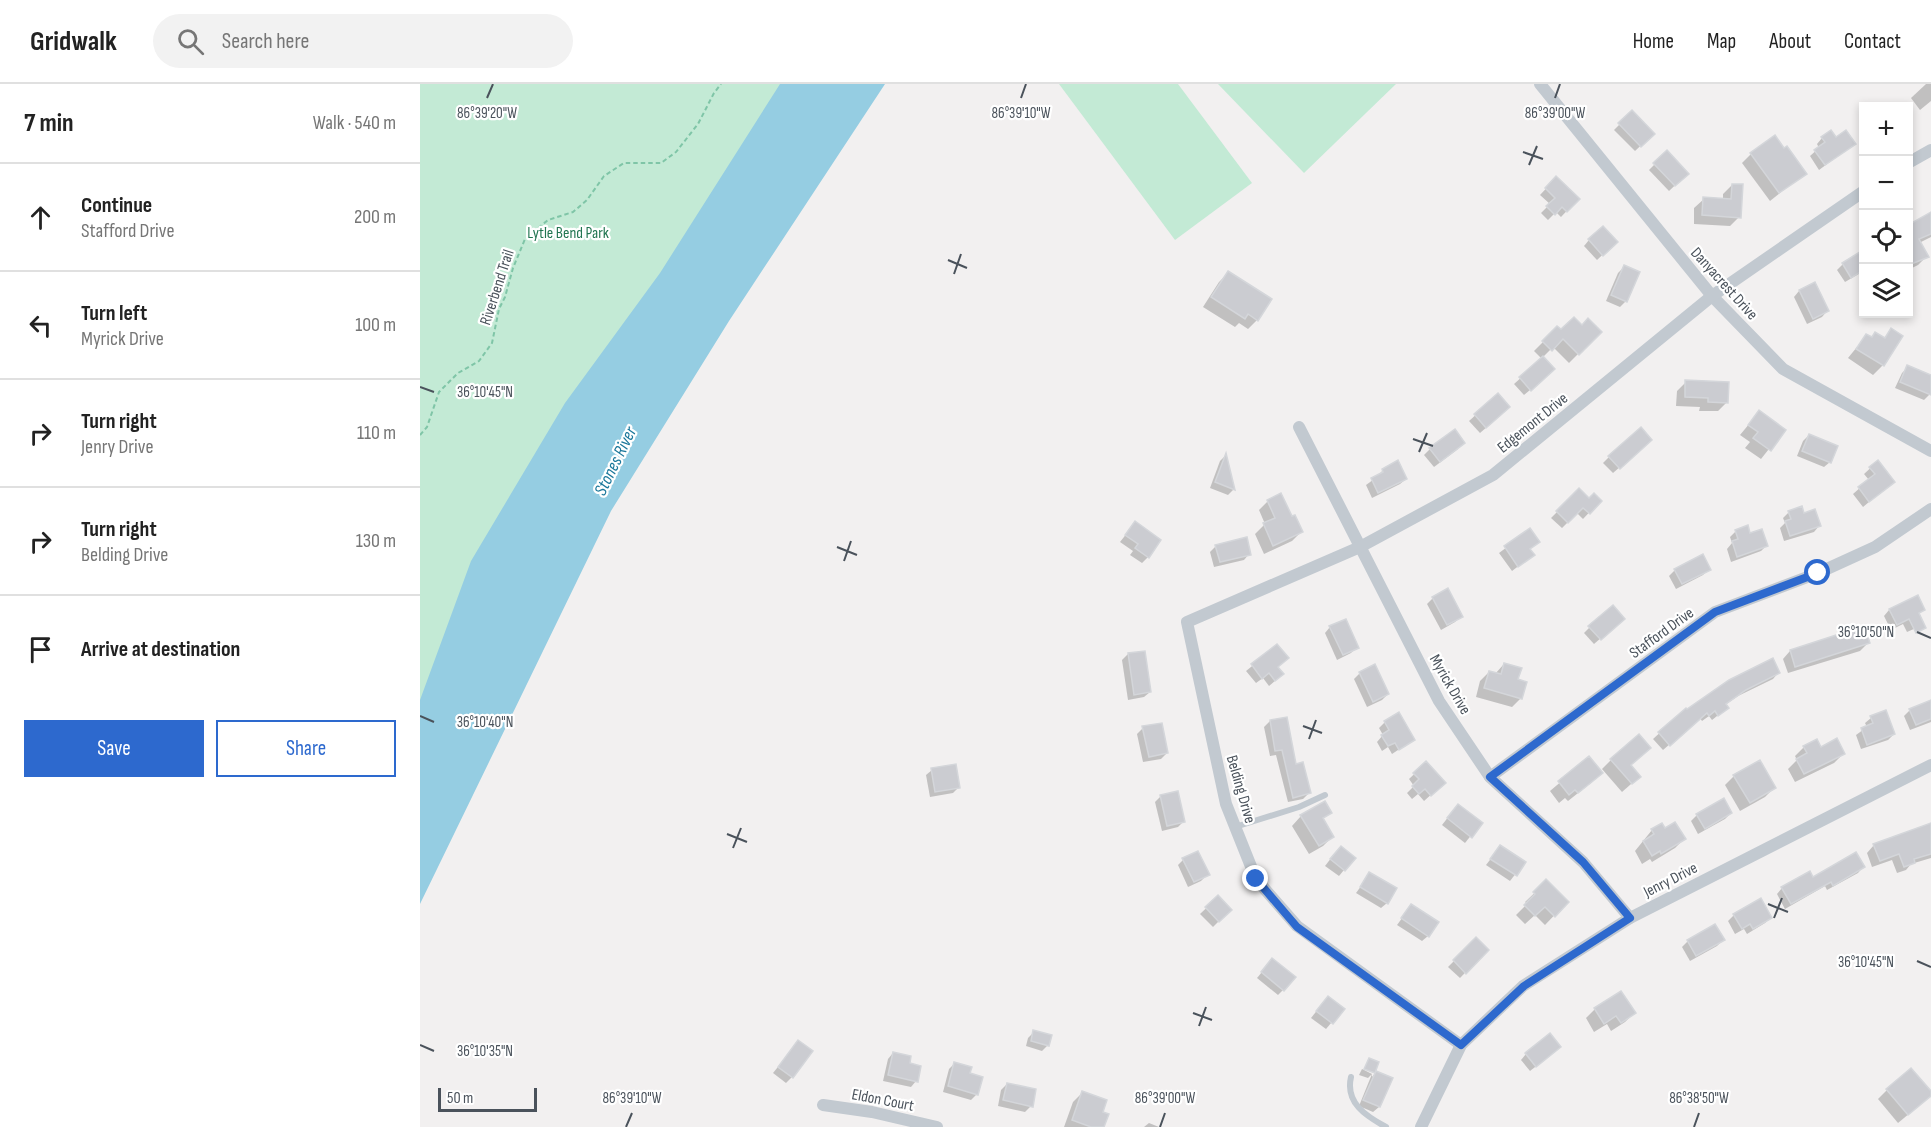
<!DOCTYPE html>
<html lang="en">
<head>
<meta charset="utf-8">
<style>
  body { margin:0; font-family:"Sofia Sans Condensed",sans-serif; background:#f2f2f2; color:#222 }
  .controls { position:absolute; right:18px; top:18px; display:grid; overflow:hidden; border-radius:0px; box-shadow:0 3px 9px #0003 }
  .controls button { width:54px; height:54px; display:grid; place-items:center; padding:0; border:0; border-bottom:2px solid #e0e0e0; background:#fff; color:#222; font:30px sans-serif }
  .scale { position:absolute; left:18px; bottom:15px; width:99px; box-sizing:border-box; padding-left:6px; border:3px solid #4a525b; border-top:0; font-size:16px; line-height:21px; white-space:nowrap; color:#4a525b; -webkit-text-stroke:4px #fff; paint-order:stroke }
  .stop { position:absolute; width:18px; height:18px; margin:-14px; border:4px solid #2d69ce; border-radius:50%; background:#fff }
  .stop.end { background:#2d69ce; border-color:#fff; box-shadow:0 2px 6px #0008 }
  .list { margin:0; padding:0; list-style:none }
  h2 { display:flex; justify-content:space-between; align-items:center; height:78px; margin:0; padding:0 24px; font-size:26px }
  h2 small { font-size:20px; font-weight:400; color:#767676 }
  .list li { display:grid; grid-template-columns:39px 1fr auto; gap:18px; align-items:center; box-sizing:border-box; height:108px; padding:0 24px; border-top:2px solid #e0e0e0 }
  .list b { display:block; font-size:22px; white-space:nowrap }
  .list p { margin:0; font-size:20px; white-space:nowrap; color:#767676 }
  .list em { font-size:20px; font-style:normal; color:#767676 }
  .actions { display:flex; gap:12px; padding:18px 24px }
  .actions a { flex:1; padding:14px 0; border:2px solid #2d69ce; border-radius:0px; text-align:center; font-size:21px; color:#2d69ce }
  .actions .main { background:#2d69ce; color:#fff }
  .icon { flex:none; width:33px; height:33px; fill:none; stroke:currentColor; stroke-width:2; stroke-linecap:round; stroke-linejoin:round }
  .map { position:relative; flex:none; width:1511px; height:1043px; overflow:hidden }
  header { display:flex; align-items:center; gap:36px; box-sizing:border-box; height:84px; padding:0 30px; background:#fff; border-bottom:2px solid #e0e0e0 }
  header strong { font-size:28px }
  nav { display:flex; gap:33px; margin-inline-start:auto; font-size:21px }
  .search { width:420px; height:54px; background:#f2f2f2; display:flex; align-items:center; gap:15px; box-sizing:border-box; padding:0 21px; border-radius:33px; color:#767676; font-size:22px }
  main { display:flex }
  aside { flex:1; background:#fff }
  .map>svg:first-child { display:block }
  .green { fill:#c3ead5 }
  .water { fill:#95cde2 }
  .shadow { fill:#0003 }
  .building { fill:#cbccd1; stroke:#d4d6da; stroke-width:1.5 }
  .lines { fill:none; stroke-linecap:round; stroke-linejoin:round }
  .path { stroke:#7fc5a7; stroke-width:2; stroke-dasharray:4.5 3; stroke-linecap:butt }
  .lane { stroke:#c2c9d0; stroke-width:6 }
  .street { stroke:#c2c9d0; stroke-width:12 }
  .route { stroke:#2d69ce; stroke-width:8 }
  .ticks { fill:none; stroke:#4a525b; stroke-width:2 }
  .labels { text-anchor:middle; stroke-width:4.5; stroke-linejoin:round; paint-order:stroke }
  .park-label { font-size:16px; fill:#227551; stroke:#fff }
  .street-label { font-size:16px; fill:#4a525b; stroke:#fff }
  .water-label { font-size:18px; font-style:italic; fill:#1c789b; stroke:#fff }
  .ticks-label { font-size:15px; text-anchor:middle; fill:#4a525b; stroke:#fff; stroke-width:4.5; stroke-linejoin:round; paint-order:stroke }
</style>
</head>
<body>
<header>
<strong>Gridwalk</strong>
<div class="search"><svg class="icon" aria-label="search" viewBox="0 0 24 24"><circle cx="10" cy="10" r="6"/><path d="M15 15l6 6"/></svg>Search here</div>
<nav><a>Home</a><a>Map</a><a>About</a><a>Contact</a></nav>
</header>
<main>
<aside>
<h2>7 min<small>Walk · 540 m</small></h2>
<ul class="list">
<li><svg class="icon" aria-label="ahead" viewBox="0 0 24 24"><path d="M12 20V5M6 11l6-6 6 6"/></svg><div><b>Continue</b><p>Stafford Drive</p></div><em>200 m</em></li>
<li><svg class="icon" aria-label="left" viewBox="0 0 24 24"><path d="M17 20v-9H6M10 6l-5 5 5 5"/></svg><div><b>Turn left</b><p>Myrick Drive</p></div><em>100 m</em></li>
<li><svg class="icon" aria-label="right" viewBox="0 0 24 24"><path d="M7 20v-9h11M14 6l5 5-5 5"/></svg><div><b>Turn right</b><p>Jenry Drive</p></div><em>110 m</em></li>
<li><svg class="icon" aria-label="right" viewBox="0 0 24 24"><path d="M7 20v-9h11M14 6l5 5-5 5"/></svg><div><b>Turn right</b><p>Belding Drive</p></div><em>130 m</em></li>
<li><svg class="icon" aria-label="arrive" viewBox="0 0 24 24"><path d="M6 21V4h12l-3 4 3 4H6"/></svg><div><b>Arrive at destination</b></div></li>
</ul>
<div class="actions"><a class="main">Save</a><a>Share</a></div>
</aside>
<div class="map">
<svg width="1511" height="1043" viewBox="0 0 1511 1043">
  <rect width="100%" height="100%" fill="#f2f0f0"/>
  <g class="green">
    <polygon points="0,0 423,0 0,773"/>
    <polygon points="639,0 758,0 832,99 755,156"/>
    <polygon points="798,0 976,0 884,89"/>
  </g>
  <polygon class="water" points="360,0 465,0 309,237 191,427 0,820 0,616 51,477 145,319 240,189"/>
  <g class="shadow">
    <polygon points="1506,0 1511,0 1511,17 1500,26 1491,14"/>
    <polygon points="1212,28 1233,50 1215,67 1194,46"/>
    <polygon points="1402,54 1415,55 1434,60 1399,86 1390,72 1399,64 1397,60"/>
    <polygon points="1247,68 1267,90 1249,107 1229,86"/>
    <polygon points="1331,70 1385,89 1350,117 1322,79"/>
    <polygon points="1136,94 1158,115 1141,133 1136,128 1128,136 1121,129 1130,120 1120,111"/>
    <polygon points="1312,101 1319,133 1310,142 1274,140 1274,124 1284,115 1303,116 1303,110"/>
    <polygon points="1511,132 1511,153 1499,159 1507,172 1498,181 1488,186 1488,143"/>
    <polygon points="1169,156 1196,158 1177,176 1164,162"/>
    <polygon points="1444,168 1444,187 1425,198 1417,186 1423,180"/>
    <polygon points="1204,183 1206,217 1200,223 1186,217 1198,189"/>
    <polygon points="808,189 837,236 828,245 819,239 815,243 783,223 799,198"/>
    <polygon points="1394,200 1407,227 1402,233 1387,240 1374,213 1379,207"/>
    <polygon points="1162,243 1180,248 1149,279 1133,263 1123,273 1128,291 1104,311 1094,300 1122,275 1114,267 1137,244 1141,248"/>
    <polygon points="1471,246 1481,253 1462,282 1453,291 1428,274 1446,252 1451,255 1463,255"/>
    <polygon points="1488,283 1510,310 1504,316 1475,304 1482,289"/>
    <polygon points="1266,298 1307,318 1298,327 1279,327 1280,323 1256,322 1257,307"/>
    <polygon points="1078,311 1083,329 1060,349 1049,337"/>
    <polygon points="1339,328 1364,346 1341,375 1325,364 1330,358 1320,351"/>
    <polygon points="1389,351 1410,378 1404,383 1377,372 1383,357"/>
    <polygon points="1224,362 1193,389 1183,379 1189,373"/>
    <polygon points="1010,365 1038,365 1014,383 1004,371"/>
    <polygon points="805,372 813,406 808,411 790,404 800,377"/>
    <polygon points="1457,378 1473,398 1443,423 1433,410 1449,396 1444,390"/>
    <polygon points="963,386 986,395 980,400 952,414 946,401 957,393"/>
    <polygon points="1159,406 1169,416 1180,417 1163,435 1157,429 1142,444 1131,434"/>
    <polygon points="848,417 871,434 881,448 872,457 844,470 835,450 845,440 839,426"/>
    <polygon points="1369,428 1399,442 1394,448 1364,457 1360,444 1365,439 1363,434"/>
    <polygon points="715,439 728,473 722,479 710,471 713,467 700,458"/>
    <polygon points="1110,446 1118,458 1109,466 1113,471 1092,487 1079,469"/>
    <polygon points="1316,447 1330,451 1347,461 1341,467 1311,478 1307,465 1312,459 1310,453"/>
    <polygon points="796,462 829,470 824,476 794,483 790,468"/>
    <polygon points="1289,485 1283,491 1256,505 1249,492 1255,486"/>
    <polygon points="1028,507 1041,532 1035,538 1021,546 1007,520 1013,514"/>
    <polygon points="1497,513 1503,526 1498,531 1496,544 1487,548 1483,540 1471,546 1464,532 1469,526"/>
    <polygon points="1197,540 1174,560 1164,549 1170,543"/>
    <polygon points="910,543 937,563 931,569 917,576 905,549"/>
    <polygon points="1448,559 1440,567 1368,589 1363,575 1370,567"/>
    <polygon points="857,562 856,596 849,602 843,594 836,599 826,587"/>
    <polygon points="708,570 730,608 724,613 708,616 702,576"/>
    <polygon points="1084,580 1101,614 1092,623 1056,613 1060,597 1069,588 1075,590"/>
    <polygon points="940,589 968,610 962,616 947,623 934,595"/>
    <polygon points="1358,589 1353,595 1318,612 1305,621 1307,624 1292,636 1289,632 1282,637 1280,634 1243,666 1233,655 1265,626"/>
    <polygon points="1511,618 1511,638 1490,646 1484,632 1490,626"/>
    <polygon points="1451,634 1474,650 1468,656 1441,665 1436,651 1447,643 1445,639"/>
    <polygon points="850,637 889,709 883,715 868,718 856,671 850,672 844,643"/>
    <polygon points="965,638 993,656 972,670 968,663 962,667 957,658 963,651 959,644"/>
    <polygon points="723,644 747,669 741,675 723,678 717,650"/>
    <polygon points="1384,663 1400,665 1423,670 1414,679 1375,698 1368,685 1377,676 1375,672"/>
    <polygon points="1169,674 1172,698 1148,717 1145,714 1139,719 1130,707"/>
    <polygon points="1191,676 1209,682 1219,693 1202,708 1182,685"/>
    <polygon points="1006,679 1024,699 1004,717 998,710 992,715 987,709 994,702 989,695"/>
    <polygon points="512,686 538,704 533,709 510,713 506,691"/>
    <polygon points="1314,692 1354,704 1345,713 1320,727 1305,701"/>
    <polygon points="741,712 764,737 758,743 742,747 735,718"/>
    <polygon points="1303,716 1311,729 1305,735 1278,750 1271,737 1277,731"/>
    <polygon points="904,719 910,729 902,736 912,753 903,762 889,770 872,742 881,732"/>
    <polygon points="1033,727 1061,739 1045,759 1022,741"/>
    <polygon points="1511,741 1511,774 1491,780 1486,786 1477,789 1472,776 1452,783 1447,769 1454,761"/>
    <polygon points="1232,746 1244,746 1264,755 1255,764 1232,778 1230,775 1222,780 1215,767"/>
    <polygon points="1080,763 1104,779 1090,797 1066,781"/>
    <polygon points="915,769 934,774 919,792 905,782"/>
    <polygon points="763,776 787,791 781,797 768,803 758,781"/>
    <polygon points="1443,783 1438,789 1407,806 1405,802 1365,825 1357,810 1362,804"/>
    <polygon points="950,790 967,819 961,824 936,809"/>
    <polygon points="1126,798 1147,818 1125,841 1115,831 1105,840 1096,831 1107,820 1105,818"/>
    <polygon points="798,813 810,826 793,843 780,830"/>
    <polygon points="1340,816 1350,834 1345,839 1327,850 1324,845 1315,850 1308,837 1314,831"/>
    <polygon points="991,822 1008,852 1002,857 977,841"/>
    <polygon points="1056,855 1067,866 1040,894 1028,883"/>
    <polygon points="1303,856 1297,862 1270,877 1262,863 1268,857"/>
    <polygon points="847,882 863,906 858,911 837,894"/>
    <polygon points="1201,909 1214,929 1205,938 1191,947 1187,940 1174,948 1166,934 1175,925"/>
    <polygon points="903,919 923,925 906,945 891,934"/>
    <polygon points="614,948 628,961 622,967 606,962 608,954"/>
    <polygon points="378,958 372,993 366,999 353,989"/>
    <polygon points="1134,968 1110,987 1101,976 1106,970"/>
    <polygon points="473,969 488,980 496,997 491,1003 463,997 468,975"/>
    <polygon points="535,979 549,990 557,1010 551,1016 523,1008 529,985"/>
    <polygon points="942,985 952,990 948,994 939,991"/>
    <polygon points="956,988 971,994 959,1023 953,1028 939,1022 952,990 952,993"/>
    <polygon points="587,1000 611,1022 605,1028 578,1022 581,1006"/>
    <polygon points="1467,1006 1502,1019 1478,1039 1458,1015"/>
    <polygon points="662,1009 681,1028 682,1043 644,1043 653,1018"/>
    <polygon points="729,1039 739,1043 724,1043"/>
  </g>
  <g class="building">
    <polygon points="1212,26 1235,50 1221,63 1198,39"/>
    <polygon points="1411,46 1416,53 1426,46 1436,60 1405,81 1394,66 1405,58 1401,53"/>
    <polygon points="1355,51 1364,64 1367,62 1387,90 1359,109 1330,69"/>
    <polygon points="1247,66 1269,90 1255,102 1233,79"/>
    <polygon points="1136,92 1160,115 1147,128 1142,123 1135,131 1126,122 1135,114 1125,104"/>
    <polygon points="1312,100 1323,100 1321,134 1282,131 1283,113 1311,115"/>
    <polygon points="1511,128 1511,150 1499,155 1509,173 1491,180 1488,175 1488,137 1490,140"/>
    <polygon points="1183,142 1198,158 1183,172 1168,155"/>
    <polygon points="1443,166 1443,186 1431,194 1422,179"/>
    <polygon points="1204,181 1220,188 1207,218 1191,211"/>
    <polygon points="808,187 852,215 838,237 828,230 825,235 791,213"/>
    <polygon points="1395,198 1409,227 1393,235 1379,206"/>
    <polygon points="1154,233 1162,241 1168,234 1182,248 1159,271 1143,255 1132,267 1122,257 1137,242 1141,245"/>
    <polygon points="1471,244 1483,252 1464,282 1436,265 1446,250 1452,253 1455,248 1465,254"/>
    <polygon points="1123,272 1135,285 1111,307 1099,293"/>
    <polygon points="1487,281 1511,291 1511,311 1480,298"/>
    <polygon points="1265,296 1309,298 1308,319 1288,318 1288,314 1265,313"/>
    <polygon points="1078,309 1090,323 1066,344 1054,330"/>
    <polygon points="1339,326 1366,346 1351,367 1333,354 1338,348 1328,341"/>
    <polygon points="1221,343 1232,356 1200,385 1188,372"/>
    <polygon points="1035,345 1045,359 1020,378 1009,364"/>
    <polygon points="1389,350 1418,362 1411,379 1382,367"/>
    <polygon points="806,369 815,406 795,398"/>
    <polygon points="978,376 987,395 958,409 951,394 963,388 962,385"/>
    <polygon points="1458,376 1475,398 1449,418 1438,403 1455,390 1449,383"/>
    <polygon points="1159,404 1169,414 1174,409 1182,417 1170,430 1163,424 1148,439 1136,427"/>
    <polygon points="861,409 872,432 875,431 883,448 853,462 843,439 855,434 847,416"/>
    <polygon points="1382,422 1384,429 1395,425 1401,442 1370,452 1365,437 1371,435 1368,427"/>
    <polygon points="715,437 741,456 729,474 715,464 718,460 705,451"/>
    <polygon points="1328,441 1330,449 1342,445 1348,462 1317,473 1312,457 1318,455 1315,446"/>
    <polygon points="1110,444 1120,458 1110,465 1115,471 1098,483 1084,462"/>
    <polygon points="827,453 831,471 800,478 795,461"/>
    <polygon points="1283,470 1291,486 1262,500 1254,485"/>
    <polygon points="1028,504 1043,533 1027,541 1012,513"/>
    <polygon points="1498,511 1505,526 1499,529 1506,544 1496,549 1489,535 1477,541 1469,525"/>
    <polygon points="1193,521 1205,535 1181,556 1168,542"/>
    <polygon points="926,535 939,564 923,571 909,542"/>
    <polygon points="1444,542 1450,559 1375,583 1370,566"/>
    <polygon points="857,560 869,574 858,583 864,590 855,597 849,589 842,595 831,580"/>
    <polygon points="725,567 731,608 714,611 708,569"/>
    <polygon points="1353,574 1360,589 1326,606 1306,620 1309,624 1298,632 1295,627 1289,632 1287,629 1250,662 1238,648 1266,624 1267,625 1309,596"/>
    <polygon points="1084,579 1102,584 1098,595 1107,598 1102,615 1064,604 1069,587 1081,590"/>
    <polygon points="955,580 969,610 953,618 939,588"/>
    <polygon points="1511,616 1511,635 1496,641 1489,625"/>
    <polygon points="1466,626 1475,650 1447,661 1441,644 1453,639 1450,632"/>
    <polygon points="979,628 995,656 979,666 975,659 968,662 961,651 969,646 964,637"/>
    <polygon points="867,633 876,680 883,678 891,709 873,714 862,666 855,667 850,636"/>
    <polygon points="742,639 748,669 729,673 722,642"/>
    <polygon points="1219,650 1231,664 1211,681 1221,693 1212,700 1190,675"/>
    <polygon points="1417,654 1425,670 1384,690 1376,675 1387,669 1383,662 1397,655 1401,663"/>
    <polygon points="1169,672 1183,689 1158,709 1155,706 1149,711 1138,697"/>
    <polygon points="1340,676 1356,704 1330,719 1313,691"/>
    <polygon points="1006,677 1026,699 1011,712 1005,705 999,710 992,702 999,695 993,689"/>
    <polygon points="536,680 540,704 515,708 511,684"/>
    <polygon points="758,707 765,738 747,742 740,711"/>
    <polygon points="1304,714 1312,729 1285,745 1276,730"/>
    <polygon points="905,717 912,729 903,734 914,753 899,762 880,731"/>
    <polygon points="1038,720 1063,739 1052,754 1027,734"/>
    <polygon points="1255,738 1266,755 1241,770 1240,767 1232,772 1223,757 1234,750 1231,745 1242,739 1245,744"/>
    <polygon points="1511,739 1511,770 1494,775 1495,779 1484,783 1479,770 1460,777 1453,760"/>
    <polygon points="1080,761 1106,778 1097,792 1070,775"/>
    <polygon points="921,762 936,774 925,787 910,775"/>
    <polygon points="778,767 790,791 774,798 762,774"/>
    <polygon points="1436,768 1445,783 1413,802 1411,798 1371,820 1361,803 1390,787 1393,793"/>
    <polygon points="949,788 977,804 968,820 940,803"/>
    <polygon points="1126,795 1149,818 1135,833 1125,823 1115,832 1104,821 1115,810 1113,808"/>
    <polygon points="798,811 812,826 799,838 785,823"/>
    <polygon points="1341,814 1352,834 1333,845 1330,840 1322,845 1313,830"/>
    <polygon points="991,820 1019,838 1009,853 981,834"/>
    <polygon points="1295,840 1305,856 1276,872 1267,856"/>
    <polygon points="1056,853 1069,866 1046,890 1033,876"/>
    <polygon points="852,874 876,893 864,907 841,888"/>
    <polygon points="1201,907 1216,929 1201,939 1196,932 1184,940 1174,924"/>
    <polygon points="908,912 925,925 913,940 896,927"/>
    <polygon points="613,946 632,951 629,962 611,957"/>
    <polygon points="1130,949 1141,963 1116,983 1105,969"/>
    <polygon points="378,956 393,967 373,994 358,983"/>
    <polygon points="473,968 491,972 490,979 501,982 498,998 468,991"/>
    <polygon points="949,974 959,978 955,989 944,985"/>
    <polygon points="534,978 552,983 550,989 563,993 558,1011 528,1002"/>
    <polygon points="1491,984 1511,1007 1511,1012 1488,1031 1466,1005"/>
    <polygon points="956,987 973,994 960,1023 943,1016"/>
    <polygon points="587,999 616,1005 613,1023 583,1016"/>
    <polygon points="662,1007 687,1016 683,1028 689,1030 684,1043 671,1043 652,1036"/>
  </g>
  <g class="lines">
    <polyline class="path" points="0,351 7,343 19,308 38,289 59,277 72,259 79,225 85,213 93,184 105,155 128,136 153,128 167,116 184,92 204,79 241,79 256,68 278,40 294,9 301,0"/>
    <g class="lane">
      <polyline points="815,743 879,723 905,711"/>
      <path d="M931 993C925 1019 946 1032 966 1043"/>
    </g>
    <g class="street">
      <polyline points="1120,0 1292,212 1363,285 1511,367"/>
      <polyline points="1488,79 1511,66"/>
      <polyline points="879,343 1019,617 1070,693 1163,778 1210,834"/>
      <polyline points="1070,693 1295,528 1398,489 1455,463 1511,425"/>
      <polyline points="1041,961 877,842 836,795 806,720 767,538 940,463 1073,391 1292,212 1444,107"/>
      <polyline points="403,1021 452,1028 517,1043"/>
      <polyline points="1001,1043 1041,961 1103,902 1210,834 1511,681"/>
    </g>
  </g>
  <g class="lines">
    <polyline class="route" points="836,795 877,843 1041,961 1104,902 1210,834 1163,778 1070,693 1295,528 1398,489"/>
  </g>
  <path class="ticks" d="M67 14 73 0M601 14 606 0M1135 14 1140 0M1103 68 1123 75M1109 81 1117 62M528 176 547 184M534 190 541 170M0 303 14 308M993 355 1013 362M999 368 1007 349M417 463 437 471M424 477 431 457M1497 548 1511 554M0 632 14 638M883 642 902 649M889 655 896 636M307 750 327 758M313 764 321 744M1348 820 1368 828M1354 834 1362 814M1497 877 1511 883M773 929 792 936M779 942 786 923M0 961 14 967M206 1043 212 1029M740 1043 745 1029M1274 1043 1279 1029"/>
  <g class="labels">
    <g class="park-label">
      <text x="148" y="154">Lytle Bend Park</text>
    </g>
    <g class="street-label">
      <text transform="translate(1305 199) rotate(48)" y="6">Danyacrest Drive</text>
      <text transform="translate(76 203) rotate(-72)" y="6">Riverbend Trail</text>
      <text transform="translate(1112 338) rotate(-39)" y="6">Edgemont Drive</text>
      <text transform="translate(1241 548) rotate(-36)" y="6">Stafford Drive</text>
      <text transform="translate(1031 600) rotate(60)" y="6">Myrick Drive</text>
      <text transform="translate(822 705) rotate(74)" y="6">Belding Drive</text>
      <text transform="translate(1250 795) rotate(-27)" y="6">Jenry Drive</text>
      <text transform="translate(463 1015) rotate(11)" y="6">Eldon Court</text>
    </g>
    <g class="water-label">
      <text transform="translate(195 377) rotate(-64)" y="6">Stones River</text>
    </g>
  </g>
  <g class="ticks-label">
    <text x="67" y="34">86°39'20"W</text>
    <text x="601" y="34">86°39'10"W</text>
    <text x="1135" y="34">86°39'00"W</text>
    <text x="65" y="313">36°10'45"N</text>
    <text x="1446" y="553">36°10'50"N</text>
    <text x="65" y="643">36°10'40"N</text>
    <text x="1446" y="883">36°10'45"N</text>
    <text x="65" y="972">36°10'35"N</text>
    <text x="212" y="1019">86°39'10"W</text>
    <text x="745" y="1019">86°39'00"W</text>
    <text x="1279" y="1019">86°38'50"W</text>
  </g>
</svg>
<div class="controls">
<button>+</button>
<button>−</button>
<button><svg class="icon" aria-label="locate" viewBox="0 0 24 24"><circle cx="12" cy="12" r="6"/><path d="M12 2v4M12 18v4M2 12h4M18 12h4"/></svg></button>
<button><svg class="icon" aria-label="layers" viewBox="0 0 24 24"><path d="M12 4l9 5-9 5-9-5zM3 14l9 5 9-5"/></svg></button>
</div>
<div class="scale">50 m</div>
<div class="stop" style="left:1398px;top:489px"></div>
<div class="stop end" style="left:836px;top:795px"></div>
</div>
</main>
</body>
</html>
